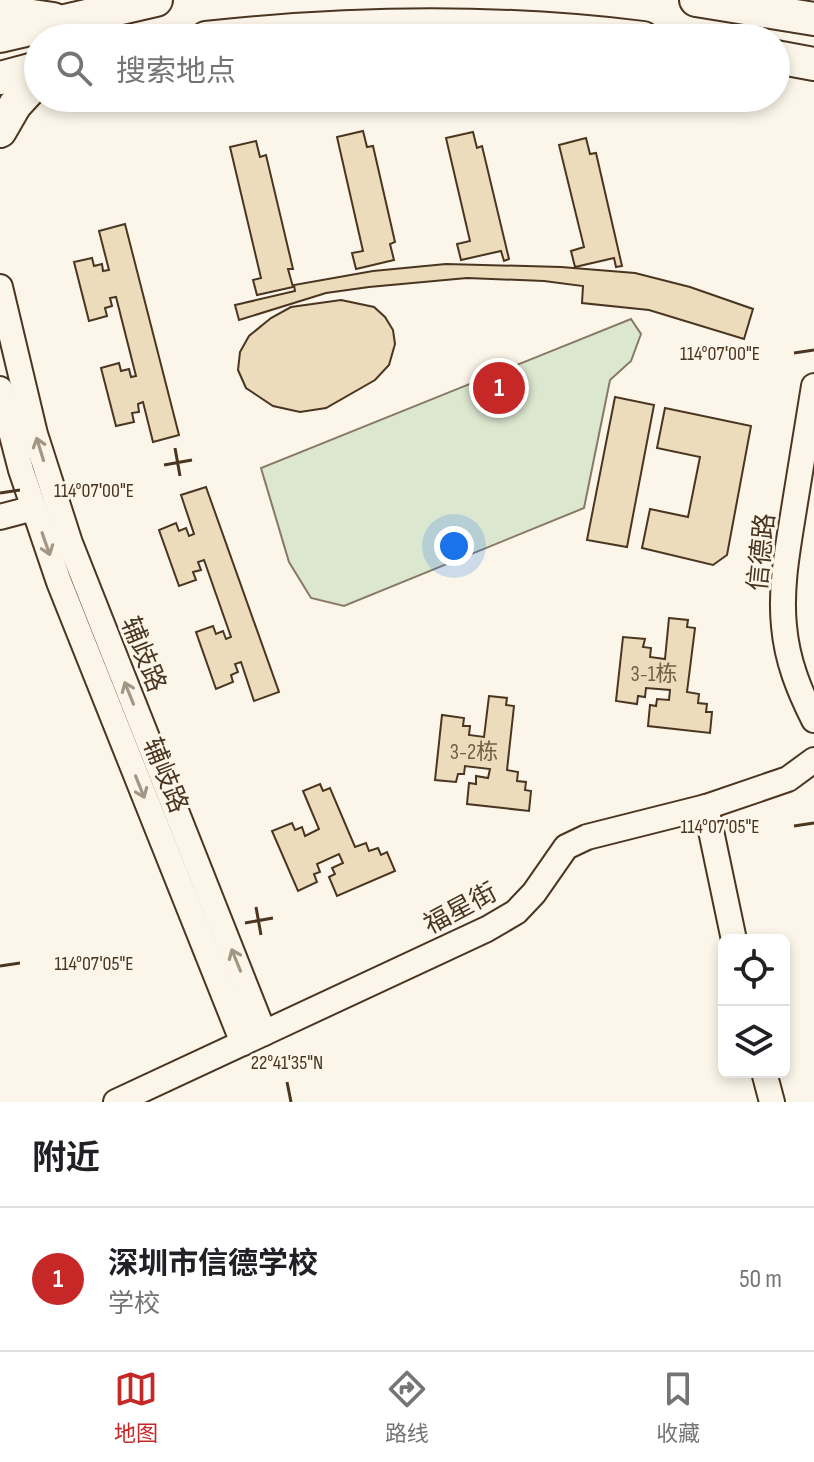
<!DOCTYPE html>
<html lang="zh">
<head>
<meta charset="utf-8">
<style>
  body { margin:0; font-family:"Sofia Sans Condensed","Noto Sans SC",sans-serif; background:#f6f6f6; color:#202124 }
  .controls { position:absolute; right:24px; bottom:24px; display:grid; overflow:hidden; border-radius:12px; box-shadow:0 4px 12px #0003 }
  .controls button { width:72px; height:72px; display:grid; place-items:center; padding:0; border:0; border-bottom:2px solid #e0e0e0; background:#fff; color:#202124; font:40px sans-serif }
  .you { position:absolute; left:454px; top:546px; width:28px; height:28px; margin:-20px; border:6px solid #fff; border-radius:50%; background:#1a73e8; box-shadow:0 0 0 12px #1a73e833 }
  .badge { display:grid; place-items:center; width:52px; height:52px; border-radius:50%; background:#c62828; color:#fff; font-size:26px; font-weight:700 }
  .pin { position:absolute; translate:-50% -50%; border:4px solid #fff; box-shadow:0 2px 8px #0006 }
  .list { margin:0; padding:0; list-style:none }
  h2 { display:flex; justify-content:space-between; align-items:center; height:104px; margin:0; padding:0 32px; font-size:34px }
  h2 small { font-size:26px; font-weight:400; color:#757577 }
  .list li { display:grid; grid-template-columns:52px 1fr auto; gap:24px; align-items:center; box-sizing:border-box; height:144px; padding:0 32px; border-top:2px solid #e0e0e0 }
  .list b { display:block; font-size:30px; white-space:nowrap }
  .list p { margin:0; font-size:26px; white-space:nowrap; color:#757577 }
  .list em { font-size:26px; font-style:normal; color:#757577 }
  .icon { flex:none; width:44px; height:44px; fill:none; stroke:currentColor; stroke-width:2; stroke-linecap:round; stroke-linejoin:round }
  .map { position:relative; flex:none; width:814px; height:1102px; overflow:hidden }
  .search { position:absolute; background:#fff; box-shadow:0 4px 12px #0003; left:24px; right:24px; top:24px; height:88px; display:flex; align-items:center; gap:20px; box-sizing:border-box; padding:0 28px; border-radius:44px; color:#757577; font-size:30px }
  .sheet { height:248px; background:#fff }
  nav { display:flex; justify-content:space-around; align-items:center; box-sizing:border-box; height:112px; border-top:2px solid #e0e0e0; background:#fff; font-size:22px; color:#757577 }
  nav a { display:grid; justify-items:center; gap:4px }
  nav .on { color:#c62828 }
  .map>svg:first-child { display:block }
  .grass { fill:#dce7d0; stroke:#887966; stroke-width:2 }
  .building { fill:#ecdcbc; stroke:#4a3520; stroke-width:2 }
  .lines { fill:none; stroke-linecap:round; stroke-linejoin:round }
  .minor-casing { stroke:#4a3520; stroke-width:28 }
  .major-casing { stroke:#4a3520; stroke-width:36 }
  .minor { stroke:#fbf6e9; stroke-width:24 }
  .major { stroke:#fbf6e9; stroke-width:32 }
  .oneway { stroke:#a29684 }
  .ticks { fill:none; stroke:#4a3520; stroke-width:3 }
  .labels { text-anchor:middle; stroke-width:6; stroke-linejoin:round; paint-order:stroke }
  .number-label { font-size:22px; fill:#725f47 }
  .street-label { font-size:26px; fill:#4a3520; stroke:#fbf6e9 }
  .ticks-label { font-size:20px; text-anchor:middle; fill:#4a3520; stroke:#fbf6e9; stroke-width:6; stroke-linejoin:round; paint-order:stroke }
</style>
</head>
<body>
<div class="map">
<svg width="814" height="1102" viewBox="0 0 814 1102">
  <rect width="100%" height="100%" fill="#fbf6e9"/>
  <polygon class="grass" points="631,319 641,334 631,361 610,380 584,508 344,606 311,598 289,562 261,468"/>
  <g class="building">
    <polygon points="363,131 367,147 373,146 395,242 390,244 394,260 356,269 352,253 363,251 337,137"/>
    <polygon points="473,132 477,148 482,146 509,259 504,261 501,251 461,260 457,244 470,241 446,138"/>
    <polygon points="586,138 590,154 596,153 622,266 616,267 614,258 575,267 571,251 584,247 559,145"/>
    <polygon points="256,141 260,157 266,155 293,269 288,269 293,287 257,295 253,280 261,278 230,147"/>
    <polygon points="125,224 179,435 153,442 143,402 138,404 139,412 132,413 134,422 116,426 101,368 119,363 121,371 129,369 131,377 136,376 116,297 110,298 112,306 105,308 107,316 89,321 74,262 92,258 94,266 102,264 103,271 109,270 99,231"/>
    <polygon points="446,264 561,267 635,273 690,287 753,309 744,339 649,310 582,303 583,286 544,281 467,278 369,287 326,293 239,320 235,305 295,291 294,285 373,271"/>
    <polygon points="341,300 374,307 385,317 393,330 395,344 389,365 375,380 326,408 300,412 273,406 246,388 238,370 240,352 249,336 271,318 291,307"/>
    <polygon points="615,397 654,405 627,547 587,540"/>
    <polygon points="665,408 751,426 727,555 713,565 642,548 650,509 688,517 700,457 657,448"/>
    <polygon points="206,487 279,692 254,701 241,662 235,664 238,672 231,675 233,682 216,689 196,632 213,626 216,634 223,631 226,639 231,637 204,560 198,562 201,570 193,572 196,580 179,586 159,530 176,523 179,531 186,528 189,536 194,534 181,495"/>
    <polygon points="669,618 688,620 687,627 695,628 687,692 699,694 698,703 707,704 706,712 712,712 710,733 648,726 650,705 656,706 657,699 669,700 670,690 646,688 645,697 638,696 637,704 616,701 623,637 645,639 643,647 651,648 650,657 665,659"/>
    <polygon points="489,696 507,698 506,705 514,706 507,770 518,772 517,781 526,782 525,790 531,791 529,811 467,804 469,783 476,784 476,776 488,778 490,769 465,766 464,774 458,774 456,782 435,780 442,715 464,718 463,726 470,726 469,735 484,737"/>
    <polygon points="320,784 323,791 330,788 355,847 366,843 369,851 378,848 381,855 387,852 395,871 337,896 329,877 335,874 332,868 343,863 339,854 317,864 320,872 314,874 317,882 298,891 272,831 292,823 295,830 302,827 305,836 319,829 303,791"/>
  </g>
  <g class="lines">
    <defs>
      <g id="minor">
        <polyline points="0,287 35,434 70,543 264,1033"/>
        <path d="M814 386C807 427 801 468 794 509 788 547 780 587 784 626 787 661 799 690 814 720"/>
        <polyline points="0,389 21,470 59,582 243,1043"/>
        <polyline points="0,517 34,508"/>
        <polyline points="706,807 734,940"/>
        <polyline points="764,1072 772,1102"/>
        <polyline points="116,1102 487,929 516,912 534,893 566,847 587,837 706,807 788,779 814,760"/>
      </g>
      <g id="major">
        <polyline points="696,0 814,19"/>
        <polyline points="0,5 25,15 53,19"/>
        <polyline points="0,36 156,0"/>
        <path d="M206 38C352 22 498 20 643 38"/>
        <polyline points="776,57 814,64"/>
        <polyline points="0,78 38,68"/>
        <polyline points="0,131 15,105 38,80"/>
      </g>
    </defs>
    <use href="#minor" class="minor-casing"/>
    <use href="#major" class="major-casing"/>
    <use href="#minor" class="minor"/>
    <use href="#major" class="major"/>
  </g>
  <defs><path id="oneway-shaft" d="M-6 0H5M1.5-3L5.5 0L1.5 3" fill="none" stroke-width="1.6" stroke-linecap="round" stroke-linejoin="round" transform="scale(2)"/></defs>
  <g class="oneway">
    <use href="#oneway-shaft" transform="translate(40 449) rotate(-107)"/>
    <use href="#oneway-shaft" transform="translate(46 544) rotate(71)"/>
    <use href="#oneway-shaft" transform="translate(129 693) rotate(-112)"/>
    <use href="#oneway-shaft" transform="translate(140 787) rotate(68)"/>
    <use href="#oneway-shaft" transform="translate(236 960) rotate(-112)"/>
  </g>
  <path class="ticks" d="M794 353 814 350M175 448 180 476M164 465 192 460M0 493 20 490M794 826 814 823M256 907 261 935M245 923 273 918M0 966 20 963M287 1082 291 1102"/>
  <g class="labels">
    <g class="number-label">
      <text x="654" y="681">3-1栋</text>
      <text x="474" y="759">3-2栋</text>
    </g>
    <g class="street-label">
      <text transform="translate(761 552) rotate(-84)" y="9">信德路</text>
      <text transform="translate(144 654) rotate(68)" y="9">辅歧路</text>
      <text transform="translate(166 775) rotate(68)" y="9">辅岐路</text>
      <text transform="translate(460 908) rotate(-28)" y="9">福星街</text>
    </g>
  </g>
  <g class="ticks-label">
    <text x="720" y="360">114°07'00"E</text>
    <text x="94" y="497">114°07'00"E</text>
    <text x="720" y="833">114°07'05"E</text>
    <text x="94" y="970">114°07'05"E</text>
    <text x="287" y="1069">22°41'35"N</text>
  </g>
</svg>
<div class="controls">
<button><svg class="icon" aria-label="locate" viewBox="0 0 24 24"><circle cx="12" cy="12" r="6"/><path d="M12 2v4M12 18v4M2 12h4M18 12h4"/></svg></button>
<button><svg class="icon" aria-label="layers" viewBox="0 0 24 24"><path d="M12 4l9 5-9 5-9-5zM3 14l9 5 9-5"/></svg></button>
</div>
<div class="you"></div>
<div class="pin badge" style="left:499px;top:388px">1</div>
<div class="search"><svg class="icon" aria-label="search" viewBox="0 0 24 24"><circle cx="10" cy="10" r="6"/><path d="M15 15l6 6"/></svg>搜索地点</div>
</div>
<section class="sheet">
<h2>附近<small></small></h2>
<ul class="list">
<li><span class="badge">1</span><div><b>深圳市信德学校</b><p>学校</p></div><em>50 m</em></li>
</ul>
</section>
<nav>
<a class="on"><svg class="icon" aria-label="map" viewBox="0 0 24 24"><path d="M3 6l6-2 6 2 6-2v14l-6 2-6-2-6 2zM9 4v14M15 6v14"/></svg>地图</a>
<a><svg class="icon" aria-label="directions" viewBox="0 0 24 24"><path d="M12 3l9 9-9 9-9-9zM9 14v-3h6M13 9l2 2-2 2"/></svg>路线</a>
<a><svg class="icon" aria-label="saved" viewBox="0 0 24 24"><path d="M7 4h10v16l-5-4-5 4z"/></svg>收藏</a>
</nav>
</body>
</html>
